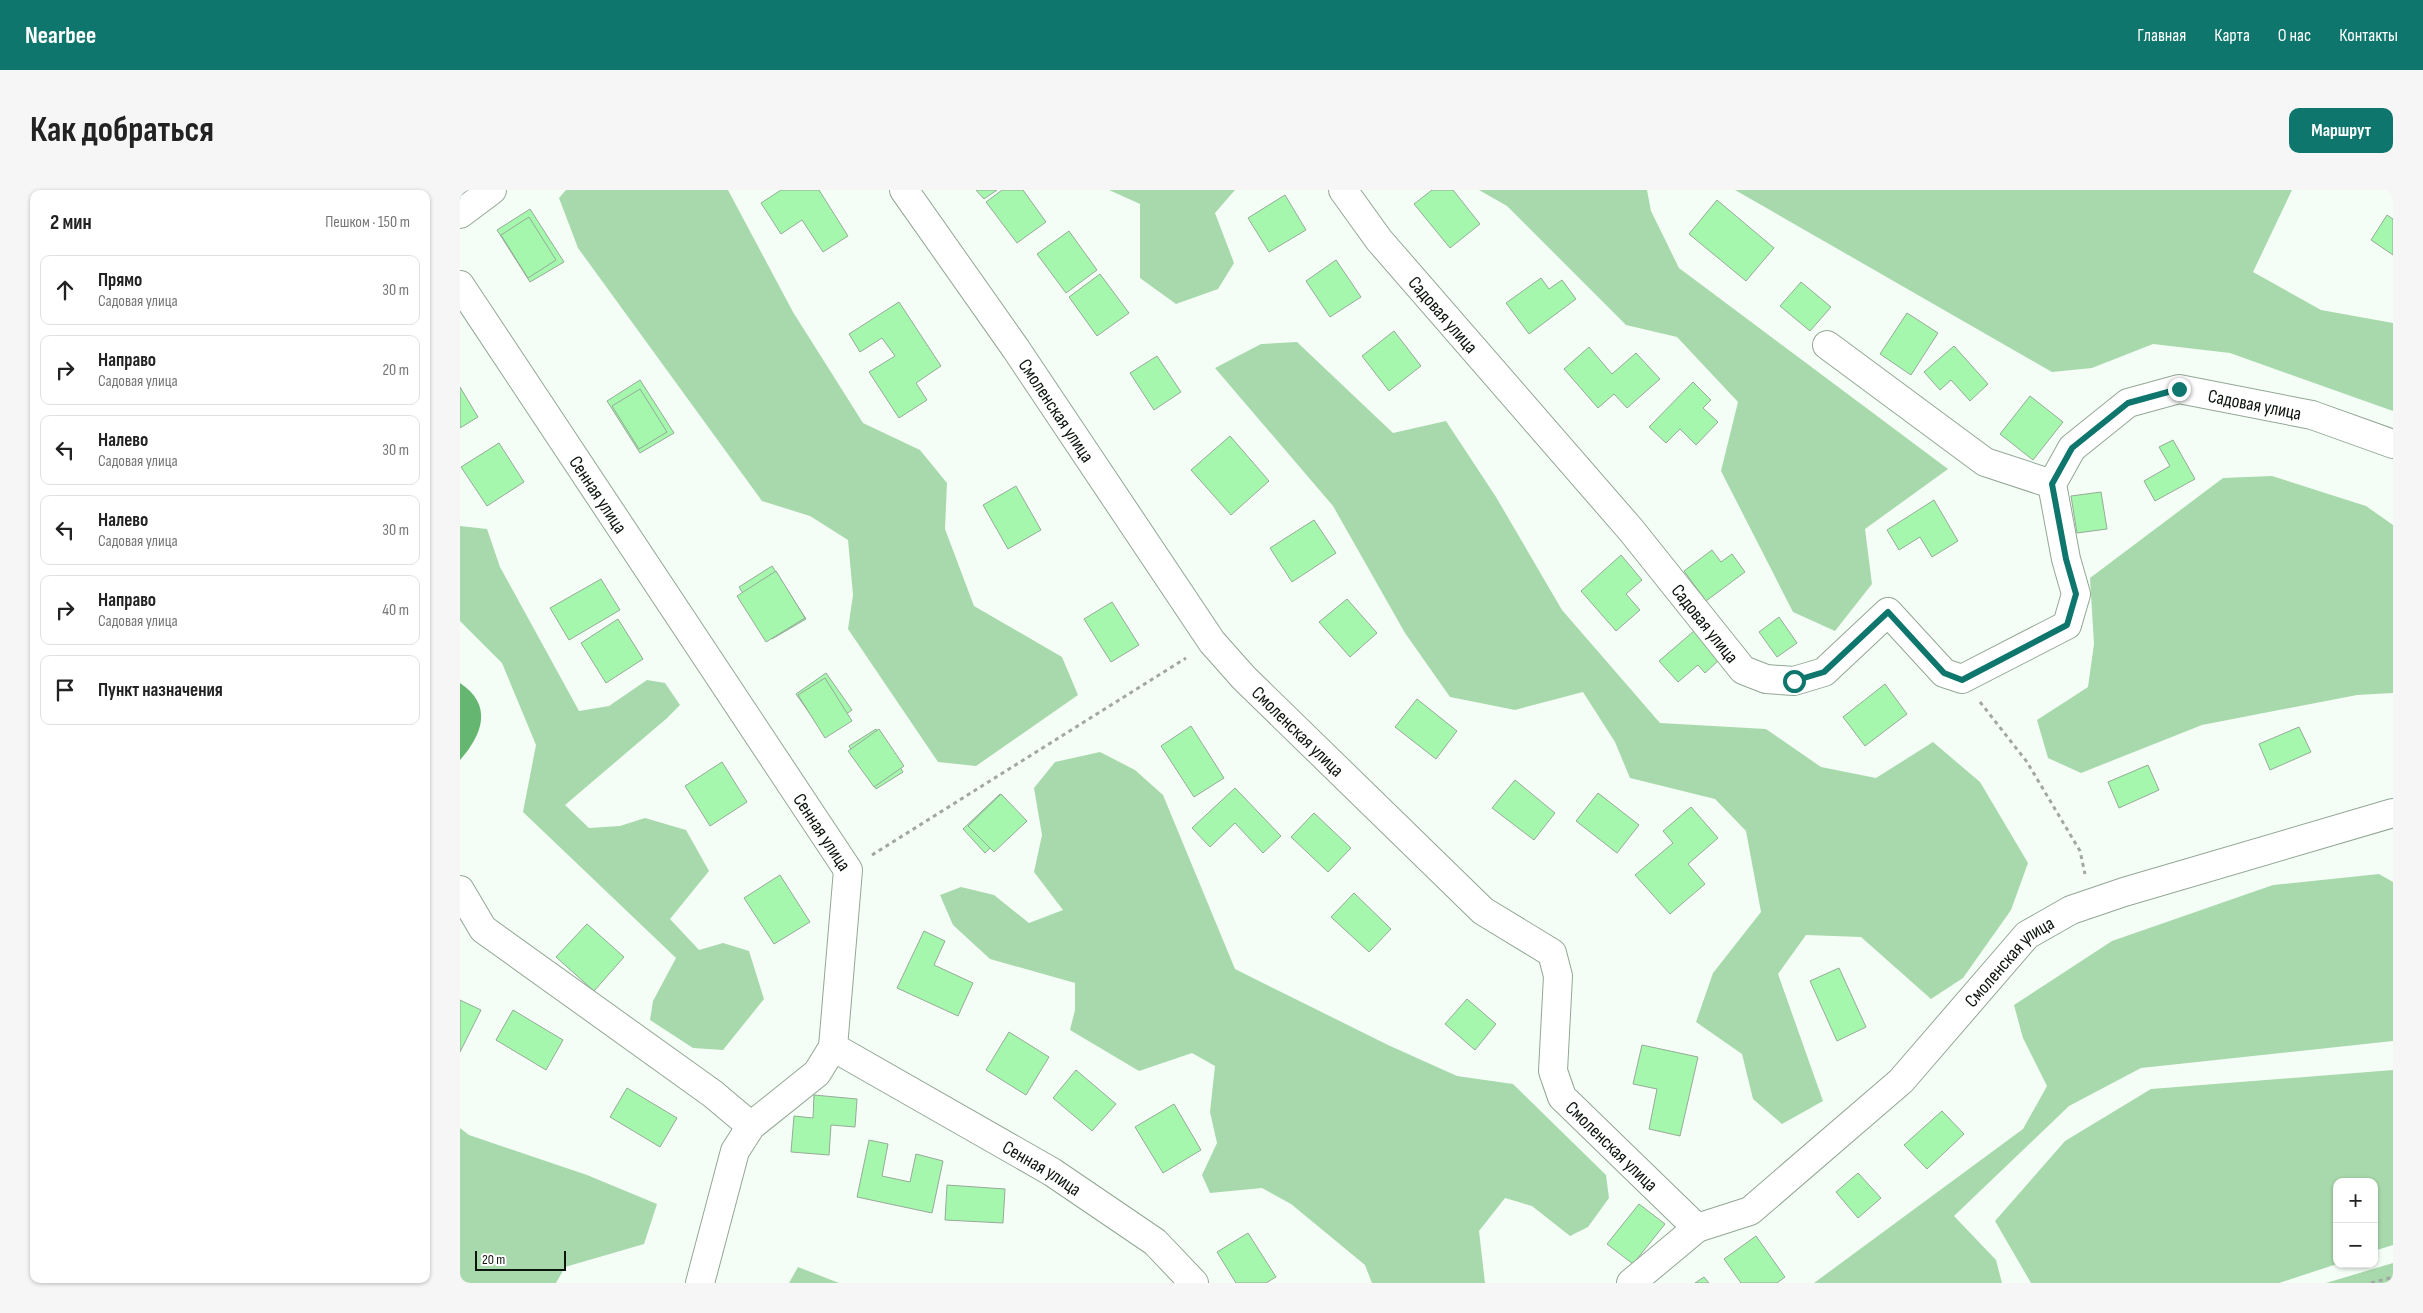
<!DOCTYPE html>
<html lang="ru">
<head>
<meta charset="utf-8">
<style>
  body { margin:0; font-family:"Sofia Sans Condensed",sans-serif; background:#f6f6f6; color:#222 }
  .controls { position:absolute; right:15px; bottom:15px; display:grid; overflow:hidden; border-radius:10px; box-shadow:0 1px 4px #0004 }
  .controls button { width:45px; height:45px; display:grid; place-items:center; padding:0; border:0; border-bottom:1px solid #e0e0e0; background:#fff; color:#222; font:25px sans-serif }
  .scale { position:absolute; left:15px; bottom:12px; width:91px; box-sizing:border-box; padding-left:5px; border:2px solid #0d150e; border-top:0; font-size:14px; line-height:18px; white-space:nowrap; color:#0d150e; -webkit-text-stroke:4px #fff; paint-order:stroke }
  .stop { position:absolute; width:15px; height:15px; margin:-11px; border:4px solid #0f766e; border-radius:50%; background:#fff }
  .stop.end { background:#0f766e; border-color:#fff; box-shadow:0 1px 5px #0008 }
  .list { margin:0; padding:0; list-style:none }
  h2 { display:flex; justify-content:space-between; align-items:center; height:65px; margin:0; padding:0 20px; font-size:21px }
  h2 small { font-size:16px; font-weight:400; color:#767676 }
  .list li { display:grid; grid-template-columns:32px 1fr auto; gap:15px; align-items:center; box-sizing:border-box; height:70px; margin:0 10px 10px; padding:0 10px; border:1px solid #e0e0e0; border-radius:10px }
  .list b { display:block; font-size:19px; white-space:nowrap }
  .list p { margin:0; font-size:16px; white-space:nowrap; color:#767676 }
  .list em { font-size:16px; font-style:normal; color:#767676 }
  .icon { flex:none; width:28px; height:28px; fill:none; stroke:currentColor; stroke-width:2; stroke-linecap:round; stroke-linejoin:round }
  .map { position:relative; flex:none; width:1933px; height:1093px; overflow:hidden; border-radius:10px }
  header { display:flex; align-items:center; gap:30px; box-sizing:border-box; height:70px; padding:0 25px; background:#0f766e; color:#fff }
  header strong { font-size:24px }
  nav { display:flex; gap:28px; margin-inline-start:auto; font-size:18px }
  .intro { display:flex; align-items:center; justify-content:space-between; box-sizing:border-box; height:120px; padding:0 30px }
  h1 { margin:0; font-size:35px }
  .button { padding:12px 22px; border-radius:10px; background:#0f766e; color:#fff; font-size:18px; font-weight:700 }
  main { display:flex; gap:30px; padding:0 30px }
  aside { flex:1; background:#fff; border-radius:10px; box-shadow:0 1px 4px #0004 }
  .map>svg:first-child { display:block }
  .green { fill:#a8d9ac }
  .water { fill:#65b671 }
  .building { fill:#a4f7ad; stroke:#96ab98 }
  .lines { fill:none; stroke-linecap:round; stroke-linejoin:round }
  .minor-casing { stroke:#92a794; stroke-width:30 }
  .path { stroke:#a0a8a1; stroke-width:3; stroke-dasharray:4 4; stroke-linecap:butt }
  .minor { stroke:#fff; stroke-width:28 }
  .route { stroke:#0f766e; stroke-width:6 }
  .labels { text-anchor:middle; stroke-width:5; stroke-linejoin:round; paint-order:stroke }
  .street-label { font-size:19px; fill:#0d150e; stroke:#fff }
</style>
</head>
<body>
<header>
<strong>Nearbee</strong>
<nav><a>Главная</a><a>Карта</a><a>О нас</a><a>Контакты</a></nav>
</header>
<div class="intro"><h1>Как добраться</h1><a class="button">Маршрут</a></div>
<main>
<aside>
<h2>2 мин<small>Пешком · 150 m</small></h2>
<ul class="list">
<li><svg class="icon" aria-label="ahead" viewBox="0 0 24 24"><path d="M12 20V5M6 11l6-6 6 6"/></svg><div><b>Прямо</b><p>Садовая улица</p></div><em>30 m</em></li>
<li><svg class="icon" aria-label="right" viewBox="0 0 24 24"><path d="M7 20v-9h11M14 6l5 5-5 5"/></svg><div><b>Направо</b><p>Садовая улица</p></div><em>20 m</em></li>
<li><svg class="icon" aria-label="left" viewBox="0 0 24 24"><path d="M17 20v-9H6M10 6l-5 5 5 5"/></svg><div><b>Налево</b><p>Садовая улица</p></div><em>30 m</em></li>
<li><svg class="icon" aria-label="left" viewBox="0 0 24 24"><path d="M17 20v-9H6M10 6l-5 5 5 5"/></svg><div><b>Налево</b><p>Садовая улица</p></div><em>30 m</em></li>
<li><svg class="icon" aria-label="right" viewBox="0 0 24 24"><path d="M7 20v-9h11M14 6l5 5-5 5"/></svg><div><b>Направо</b><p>Садовая улица</p></div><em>40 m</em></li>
<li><svg class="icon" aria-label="arrive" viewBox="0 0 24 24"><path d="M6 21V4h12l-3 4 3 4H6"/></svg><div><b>Пункт назначения</b></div></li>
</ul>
</aside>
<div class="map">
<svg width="1933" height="1093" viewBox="0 0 1933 1093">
  <rect width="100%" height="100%" fill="#f5fef6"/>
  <g class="green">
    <polygon points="106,0 268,0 333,122 403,233 460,260 487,293 485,339 514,416 602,467 618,505 516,576 478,572 388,439 393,405 388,350 350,326 302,311 118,58 99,8"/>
    <polygon points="649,0 775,0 755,23 774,73 758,99 716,114 680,88 680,14"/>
    <polygon points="1019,0 1187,0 1191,21 1219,78 1488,279 1405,339 1412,394 1375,441 1333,422 1261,281 1278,212 1217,147 1166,135 1047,16"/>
    <polygon points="1275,0 1832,0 1793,82 1861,120 1933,133 1933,221 1770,163 1693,154 1632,178 1592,182"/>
    <polygon points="837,152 933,243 986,231 1036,307 1102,420 1200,533 1306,539 1361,577 1416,588 1473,552 1520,592 1568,673 1551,720 1503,788 1471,809 1401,747 1346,745 1318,784 1363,911 1322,934 1293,909 1282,864 1236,832 1253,783 1301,722 1286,641 1255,609 1170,588 1155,552 1123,502 1055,520 990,507 945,443 873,316 755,178 801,154"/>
    <polygon points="1812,286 1906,316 1933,335 1933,503 1897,505 1742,535 1621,583 1588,568 1577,530 1628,497 1634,454 1630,388 1763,288"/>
    <polygon points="0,336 27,339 40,377 119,521 149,516 187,490 205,493 220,515 206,529 105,615 129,638 160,636 185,628 226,640 249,681 210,729 239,760 263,753 289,761 304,809 263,860 233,858 190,830 193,811 216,768 63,622 76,555 42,473 0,431"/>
    <polygon points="640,562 675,580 703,605 775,779 928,855 997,886 1053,894 1146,985 1149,1008 1128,1037 1110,1046 1072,1016 1045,1008 1019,1041 1025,1093 912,1093 905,1075 831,1014 802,998 750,1003 742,985 757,953 750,922 755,876 732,863 679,881 610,840 615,820 615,793 530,769 493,735 480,705 501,697 534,705 569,733 603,720 574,682 582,645 574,598 595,572"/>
    <polygon points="1919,684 1933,692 1933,851 1681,878 1609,916 1494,1026 1536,1070 1542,1093 1354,1093 1563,939 1587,896 1563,848 1554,815 1652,751 1813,695"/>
    <polygon points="1933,880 1933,1055 1914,1061 1914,992 1877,992 1877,1074 1819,1093 1571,1093 1535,1031 1605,951 1691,899"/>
    <polygon points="0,938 9,945 127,985 197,1014 184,1054 105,1077 96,1093 0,1093"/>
    <polygon points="1933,1073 1933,1093 1866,1093"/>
    <polygon points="338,1077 379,1093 329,1093"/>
  </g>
  <path class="water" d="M0 493C33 515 23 544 0 570Z"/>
  <g class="building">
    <polygon points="321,0 359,0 388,46 363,62 342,30 321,44 301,13"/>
    <polygon points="516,0 537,0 524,9"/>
    <polygon points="542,0 563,0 586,32 557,53 526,12"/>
    <polygon points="972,0 993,0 1020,34 990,58 954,14"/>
    <polygon points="825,5 846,40 809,62 788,28"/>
    <polygon points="1257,10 1314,58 1286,91 1229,44"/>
    <polygon points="70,19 104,72 70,92 37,40"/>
    <polygon points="1927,25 1933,29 1933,65 1911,50"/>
    <polygon points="69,27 96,70 68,88 41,45"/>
    <polygon points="609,41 637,80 606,103 577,64"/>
    <polygon points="876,70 901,107 870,127 846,91"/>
    <polygon points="640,84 669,123 637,146 609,107"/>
    <polygon points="1081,88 1089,99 1102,90 1116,109 1069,144 1046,113"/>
    <polygon points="1341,92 1371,117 1350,141 1320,116"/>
    <polygon points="439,112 481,176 456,193 467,210 439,228 409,182 435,166 422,148 400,162 389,144"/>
    <polygon points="1447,123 1478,143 1451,185 1420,164"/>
    <polygon points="934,141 961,176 929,201 902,166"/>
    <polygon points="1494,156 1528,194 1510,211 1491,190 1480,200 1464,182"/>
    <polygon points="1129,157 1152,184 1176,163 1200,189 1167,218 1154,204 1138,218 1104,179"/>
    <polygon points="697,166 721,202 694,220 670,183"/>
    <polygon points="180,190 214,243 180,263 147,211"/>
    <polygon points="1233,192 1251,210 1243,218 1258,232 1236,255 1220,239 1206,253 1189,237"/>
    <polygon points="0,197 18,227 0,238"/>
    <polygon points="180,199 207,242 179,259 152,216"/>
    <polygon points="1570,206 1603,232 1573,270 1540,244"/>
    <polygon points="770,246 809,291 771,325 731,280"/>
    <polygon points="1713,250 1735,289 1695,311 1684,291 1710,276 1699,257"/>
    <polygon points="39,253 64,292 27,316 1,277"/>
    <polygon points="556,296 581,340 548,359 523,315"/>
    <polygon points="1641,302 1647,339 1617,343 1611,306"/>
    <polygon points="1474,310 1498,351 1472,367 1460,347 1439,360 1427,340"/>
    <polygon points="854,330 876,363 832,392 810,358"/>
    <polygon points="1252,360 1261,372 1272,364 1285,382 1246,411 1224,381"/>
    <polygon points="1161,365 1182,390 1166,404 1180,420 1156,441 1121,401"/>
    <polygon points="312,376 346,429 312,449 279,397"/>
    <polygon points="316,381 345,428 306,452 277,406"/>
    <polygon points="141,389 160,420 109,450 90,418"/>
    <polygon points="887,409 917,443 890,467 859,432"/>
    <polygon points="652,412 679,455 651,472 624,429"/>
    <polygon points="1319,427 1337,453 1317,467 1299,442"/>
    <polygon points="158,429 183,469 146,493 121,453"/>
    <polygon points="1234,441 1259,470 1245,483 1238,475 1218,492 1199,471"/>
    <polygon points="366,483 392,520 362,541 336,504"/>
    <polygon points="365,488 392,531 365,548 338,505"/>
    <polygon points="1425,494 1447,524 1405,556 1383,527"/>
    <polygon points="957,509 997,541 976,569 935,537"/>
    <polygon points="731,536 764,588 734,607 701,556"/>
    <polygon points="1839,537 1851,562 1810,580 1799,554"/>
    <polygon points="416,539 443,582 416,599 389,556"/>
    <polygon points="419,539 444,576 414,597 388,561"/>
    <polygon points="262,572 287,612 250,636 225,596"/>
    <polygon points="1688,575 1699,600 1659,618 1648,592"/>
    <polygon points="1055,590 1095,623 1074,650 1032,618"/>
    <polygon points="775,598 821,646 803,663 775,633 750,657 732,638"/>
    <polygon points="1138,603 1179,635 1157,663 1116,631"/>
    <polygon points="540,604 562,628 525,663 503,639"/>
    <polygon points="541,604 567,631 534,662 508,636"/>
    <polygon points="1231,617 1258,648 1228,674 1245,694 1210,724 1175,685 1213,653 1203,641"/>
    <polygon points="854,623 891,658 868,682 831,647"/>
    <polygon points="320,685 350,732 314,754 284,708"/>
    <polygon points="894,703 931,739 909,762 871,727"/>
    <polygon points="127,734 164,767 134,801 96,767"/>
    <polygon points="464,741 485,751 474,775 513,793 498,826 437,798"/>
    <polygon points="1379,778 1406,837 1377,851 1350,791"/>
    <polygon points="1007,809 1036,834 1015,860 985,834"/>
    <polygon points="0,810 21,820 0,862"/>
    <polygon points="53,820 103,850 86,880 36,850"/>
    <polygon points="549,842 589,867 566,905 526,880"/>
    <polygon points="1182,855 1238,867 1220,946 1189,939 1197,899 1173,894"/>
    <polygon points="616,880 656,914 632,941 593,908"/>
    <polygon points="167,898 217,928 200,957 150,927"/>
    <polygon points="354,905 397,909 395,937 371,935 369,965 331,962 334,926 353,928"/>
    <polygon points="714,914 741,960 703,983 675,937"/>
    <polygon points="1482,921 1504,944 1467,979 1444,955"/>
    <polygon points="409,950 428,954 422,986 450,992 456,964 483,971 472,1023 397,1007"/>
    <polygon points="1398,983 1421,1008 1398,1028 1376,1002"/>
    <polygon points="487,995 545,999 543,1033 485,1030"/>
    <polygon points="1179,1014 1205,1034 1173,1074 1147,1054"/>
    <polygon points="788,1043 816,1087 806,1093 776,1093 757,1062"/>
    <polygon points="1296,1046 1325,1087 1317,1093 1281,1093 1264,1069"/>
    <polygon points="1244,1087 1249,1093 1235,1093"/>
  </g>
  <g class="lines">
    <defs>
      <g id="minor">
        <path id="s1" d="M444 0 556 159 752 452 784 488 1023 721 1092 763 1098 786 1093 881 1102 907 1237 1038 1290 1021 1441 891 1567 745 1611 720 1664 702 1933 623"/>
        <path id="s2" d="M883 0 919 50 1171 340 1283 480 1306 489 1334 491 1364 482 1428 422 1484 483 1502 489 1607 435 1616 404 1606 369 1592 294 1612 258 1668 213 1719 199 1852 225 1933 254"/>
        <polyline points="0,24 32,0"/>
        <path id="s3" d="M0 95 388 680 373 857 592 982 695 1052 734 1093"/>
        <polyline points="1367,155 1525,272 1592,294"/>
        <polyline points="0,700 23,739 253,904 291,936"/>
        <polyline points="240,1093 275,961 291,936 357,883 373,857"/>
        <polyline points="1171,1093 1237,1038"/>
      </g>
    </defs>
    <use href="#minor" class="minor-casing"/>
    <g class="path">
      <polyline points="1520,512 1567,572 1620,661 1625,684"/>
      <polyline points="412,665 726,468"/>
      <polyline points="1911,1093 1933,1087"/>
    </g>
    <use href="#minor" class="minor"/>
  </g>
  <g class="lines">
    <polyline class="route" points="1334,491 1364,482 1428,422 1484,483 1502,490 1607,435 1616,404 1606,369 1592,294 1612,258 1668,213 1719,199"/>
  </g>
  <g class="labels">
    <g class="street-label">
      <text dy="7" stroke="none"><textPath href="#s2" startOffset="160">Садовая улица</textPath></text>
      <text dy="7" stroke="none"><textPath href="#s2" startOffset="1405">Садовая улица</textPath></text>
      <text dy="7" stroke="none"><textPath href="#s1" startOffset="268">Смоленская улица</textPath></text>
      <text dy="7" stroke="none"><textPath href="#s3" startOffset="251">Сенная улица</textPath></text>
      <text dy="7" stroke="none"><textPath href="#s2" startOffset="565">Садовая улица</textPath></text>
      <text dy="7" stroke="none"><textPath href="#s1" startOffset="671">Смоленская улица</textPath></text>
      <text dy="7" stroke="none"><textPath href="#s3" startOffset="656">Сенная улица</textPath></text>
      <text dy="7" stroke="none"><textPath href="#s1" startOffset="1761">Смоленская улица</textPath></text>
      <text dy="7" stroke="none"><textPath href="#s1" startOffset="1226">Смоленская улица</textPath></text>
      <text dy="7" stroke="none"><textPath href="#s3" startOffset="1121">Сенная улица</textPath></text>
    </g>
  </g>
</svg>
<div class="controls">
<button>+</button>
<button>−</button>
</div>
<div class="scale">20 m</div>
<div class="stop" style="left:1334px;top:491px"></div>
<div class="stop end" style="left:1719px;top:199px"></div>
</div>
</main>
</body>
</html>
